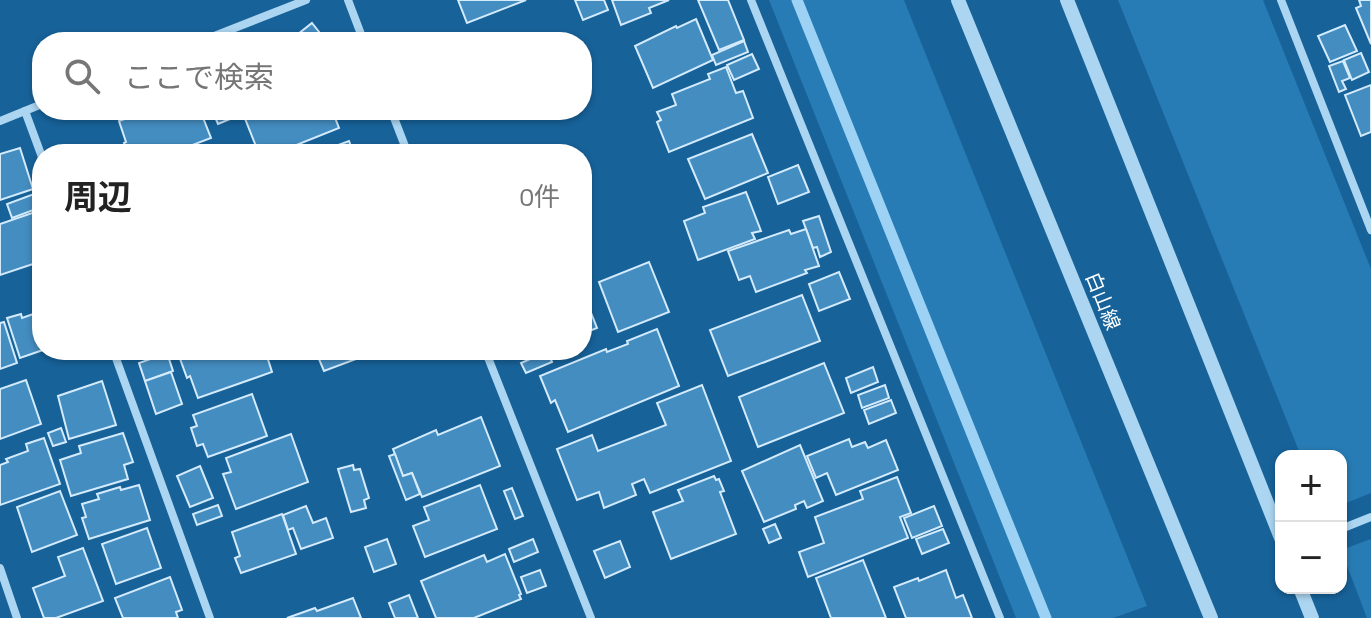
<!DOCTYPE html>
<html lang="ja">
<head>
<meta charset="utf-8">
<style>
  body { margin:0; font-family:"Titillium Web","Noto Sans JP",sans-serif; background:#f6f6f6; color:#222 }
  .controls { position:absolute; right:24px; bottom:24px; display:grid; overflow:hidden; border-radius:16px; box-shadow:0 2px 6px #0004 }
  .controls button { width:72px; height:72px; display:grid; place-items:center; padding:0; border:0; border-bottom:2px solid #e0e0e0; background:#fff; color:#222; font:40px sans-serif }
  .list { margin:0; padding:0; list-style:none }
  h2 { display:flex; justify-content:space-between; align-items:center; height:104px; margin:0; padding:0 32px; font-size:34px }
  h2 small { font-size:26px; font-weight:400; color:#767676 }
  .icon { flex:none; width:44px; height:44px; fill:none; stroke:currentColor; stroke-width:2; stroke-linecap:round; stroke-linejoin:round }
  .map { position:relative; flex:none; width:1371px; height:618px; overflow:hidden }
  .search { position:absolute; background:#fff; box-shadow:0 2px 6px #0004; left:32px; top:32px; width:560px; height:88px; display:flex; align-items:center; gap:20px; box-sizing:border-box; padding:0 28px; border-radius:32px; color:#767676; font-size:30px }
  .panel { position:absolute; background:#fff; box-shadow:0 2px 6px #0004; left:32px; top:144px; width:560px; height:216px; border-radius:32px }
  .map>svg:first-child { display:block }
  .green { fill:#277cb5 }
  .lines { fill:none; stroke-linecap:round; stroke-linejoin:round }
  .stream { stroke:#9ed2f4; stroke-width:11 }
  .building { fill:#448dc1; stroke:#d3ebfc; stroke-width:2 }
  .minor { stroke:#abd5f1; stroke-width:8 }
  .tertiary { stroke:#abd5f1; stroke-width:14 }
  .labels { text-anchor:middle; stroke-width:7; stroke-linejoin:round; paint-order:stroke }
  .street-label { font-size:20px; fill:#fff; stroke:#176299 }
</style>
</head>
<body>
<div class="map">
<svg width="1371" height="618" viewBox="0 0 1371 618">
  <rect width="100%" height="100%" fill="#176299"/>
  <g class="green">
    <polygon points="769,0 904,0 1147,606 1113,618 1016,618"/>
    <polygon points="1118,0 1263,0 1371,269 1371,493 1341,505 1341,456 1301,456"/>
    <polygon points="1371,539 1371,618 1367,618 1341,550"/>
  </g>
  <g class="lines">
    <polyline class="stream" points="797,0 1046,618"/>
  </g>
  <g class="building">
    <polygon points="458,0 526,0 467,23"/>
    <polygon points="575,0 604,0 608,10 583,20"/>
    <polygon points="612,0 669,0 649,8 651,13 621,25"/>
    <polygon points="698,0 728,0 744,40 719,50"/>
    <polygon points="1359,0 1371,0 1371,44 1356,8 1361,6"/>
    <polygon points="696,19 713,60 653,88 635,46 676,26 677,28"/>
    <polygon points="312,23 327,42 288,42"/>
    <polygon points="1345,25 1357,51 1330,62 1318,36"/>
    <polygon points="744,41 748,52 716,65 712,55"/>
    <polygon points="1361,53 1369,72 1352,80 1344,60"/>
    <polygon points="752,54 759,69 734,80 727,65"/>
    <polygon points="1343,61 1350,78 1342,81 1346,89 1339,92 1329,66"/>
    <polygon points="726,67 736,93 743,91 753,118 669,152 657,122 661,120 657,112 676,105 672,94 710,79 708,74"/>
    <polygon points="1371,85 1371,132 1361,136 1345,95"/>
    <polygon points="150,110 200,110 211,138 174,152 175,154 128,154 124,143 126,142 119,121"/>
    <polygon points="212,110 252,110 218,124"/>
    <polygon points="259,110 332,110 339,128 274,154 259,154 244,116"/>
    <polygon points="752,134 768,173 705,199 688,159"/>
    <polygon points="349,141 354,154 314,154"/>
    <polygon points="20,148 33,189 0,200 0,154"/>
    <polygon points="798,165 809,192 778,204 768,177"/>
    <polygon points="746,192 761,231 752,233 755,239 698,260 684,221 705,213 703,207"/>
    <polygon points="34,194 39,208 12,218 7,204"/>
    <polygon points="38,211 42,223 42,261 0,275 0,224"/>
    <polygon points="819,216 831,252 820,257 817,247 813,248 803,221"/>
    <polygon points="806,229 819,266 805,270 807,273 756,292 750,276 739,280 728,251 789,230 791,234"/>
    <polygon points="649,262 669,312 618,332 599,282"/>
    <polygon points="839,272 850,299 819,311 809,284"/>
    <polygon points="582,290 597,328 582,334"/>
    <polygon points="802,295 820,341 728,376 710,330"/>
    <polygon points="42,311 43,350 20,358 7,318 21,314 22,318"/>
    <polygon points="4,322 17,363 0,369 0,323"/>
    <polygon points="657,329 679,386 568,432 555,400 551,403 540,376 606,349 607,352 628,344 627,341"/>
    <polygon points="179,350 265,350 272,372 198,398 190,376 187,378 179,356 181,356"/>
    <polygon points="320,350 380,350 324,371 316,352"/>
    <polygon points="548,351 552,362 526,373 521,363"/>
    <polygon points="167,353 173,371 145,381 139,363"/>
    <polygon points="824,363 844,413 758,447 739,397"/>
    <polygon points="873,367 878,382 851,393 846,378"/>
    <polygon points="171,372 182,404 156,414 145,381"/>
    <polygon points="26,380 41,424 0,439 0,389"/>
    <polygon points="102,381 116,425 69,439 58,396"/>
    <polygon points="702,385 731,461 650,493 644,479 632,484 636,495 604,508 599,492 577,500 557,449 592,435 598,451 666,425 657,403"/>
    <polygon points="885,385 889,398 862,408 858,395"/>
    <polygon points="252,394 267,436 208,457 203,444 197,446 191,428 197,426 193,415"/>
    <polygon points="891,400 896,413 869,424 864,410"/>
    <polygon points="481,417 500,466 422,497 412,473 403,476 393,449 436,430 438,435"/>
    <polygon points="61,428 66,442 53,446 48,433"/>
    <polygon points="123,433 133,462 124,465 128,479 71,496 60,460 81,453 79,446"/>
    <polygon points="291,434 308,482 236,509 223,474 231,472 226,458"/>
    <polygon points="44,438 60,484 0,505 0,465 8,462 6,459 28,451 26,444"/>
    <polygon points="849,439 852,447 865,442 868,448 886,440 898,470 836,495 827,473 816,478 807,456"/>
    <polygon points="800,445 823,501 807,508 804,501 795,505 796,509 764,522 742,471"/>
    <polygon points="395,454 403,476 412,473 420,494 406,500 389,456"/>
    <polygon points="353,465 354,470 360,469 369,498 364,500 366,508 351,512 338,469"/>
    <polygon points="200,466 213,498 190,507 177,476"/>
    <polygon points="714,476 716,480 719,479 724,491 720,492 736,534 671,559 653,512 683,501 678,490"/>
    <polygon points="897,477 911,513 900,517 908,538 808,577 799,552 824,543 815,517 863,499 860,491"/>
    <polygon points="139,485 150,520 89,539 82,518 86,517 82,504 99,499 97,494 120,487 121,490"/>
    <polygon points="480,485 497,529 425,557 413,526 429,520 424,507"/>
    <polygon points="512,488 523,516 515,519 504,491"/>
    <polygon points="60,491 77,535 32,552 17,507"/>
    <polygon points="218,505 222,516 197,525 193,514"/>
    <polygon points="306,506 313,523 326,518 333,538 301,549 293,528 288,530 283,515"/>
    <polygon points="934,506 942,526 912,538 904,518"/>
    <polygon points="282,514 296,554 241,573 235,558 240,556 232,532"/>
    <polygon points="775,524 781,538 769,543 763,529"/>
    <polygon points="147,528 161,568 116,584 102,544"/>
    <polygon points="943,529 949,543 922,554 916,539"/>
    <polygon points="387,539 396,564 374,572 365,547"/>
    <polygon points="533,539 538,552 514,562 509,549"/>
    <polygon points="620,541 630,567 605,578 594,551"/>
    <polygon points="83,548 103,601 56,618 44,618 33,588 65,576 58,557"/>
    <polygon points="505,554 521,594 519,595 521,599 474,618 436,618 421,581 484,555 487,562"/>
    <polygon points="863,560 886,618 831,618 816,578"/>
    <polygon points="540,570 546,586 527,593 521,577"/>
    <polygon points="946,570 956,598 963,595 972,618 906,618 894,587 918,578 919,581"/>
    <polygon points="170,577 182,610 176,612 178,618 123,618 115,598"/>
    <polygon points="409,595 418,618 395,618 389,603"/>
    <polygon points="353,598 361,618 287,618 315,608 317,611"/>
  </g>
  <g class="lines">
    <g class="minor">
      <polyline points="348,0 364,42"/>
      <polyline points="751,0 1000,618"/>
      <polyline points="1281,0 1371,230"/>
      <polyline points="199,42 306,0"/>
      <polyline points="391,110 408,154"/>
      <polyline points="25,111 42,157"/>
      <polyline points="0,121 42,104"/>
      <polyline points="113,350 210,618"/>
      <polyline points="485,350 591,618"/>
      <polyline points="1341,529 1371,517"/>
      <polyline points="0,568 17,618"/>
    </g>
    <g class="tertiary">
      <polyline points="958,0 1211,618"/>
      <polyline points="1067,0 1281,538"/>
      <polyline points="1300,588 1312,618"/>
    </g>
  </g>
  <g class="labels">
    <g class="street-label">
      <text transform="translate(1103 301) rotate(68)" y="7">白山線</text>
    </g>
  </g>
</svg>
<div class="controls">
<button>+</button>
<button>−</button>
</div>
<div class="search"><svg class="icon" aria-label="search" viewBox="0 0 24 24"><circle cx="10" cy="10" r="6"/><path d="M15 15l6 6"/></svg>ここで検索</div>
<section class="panel">
<h2>周辺<small>0件</small></h2>
<ul class="list">
</ul>
</section>
</div>
</body>
</html>
